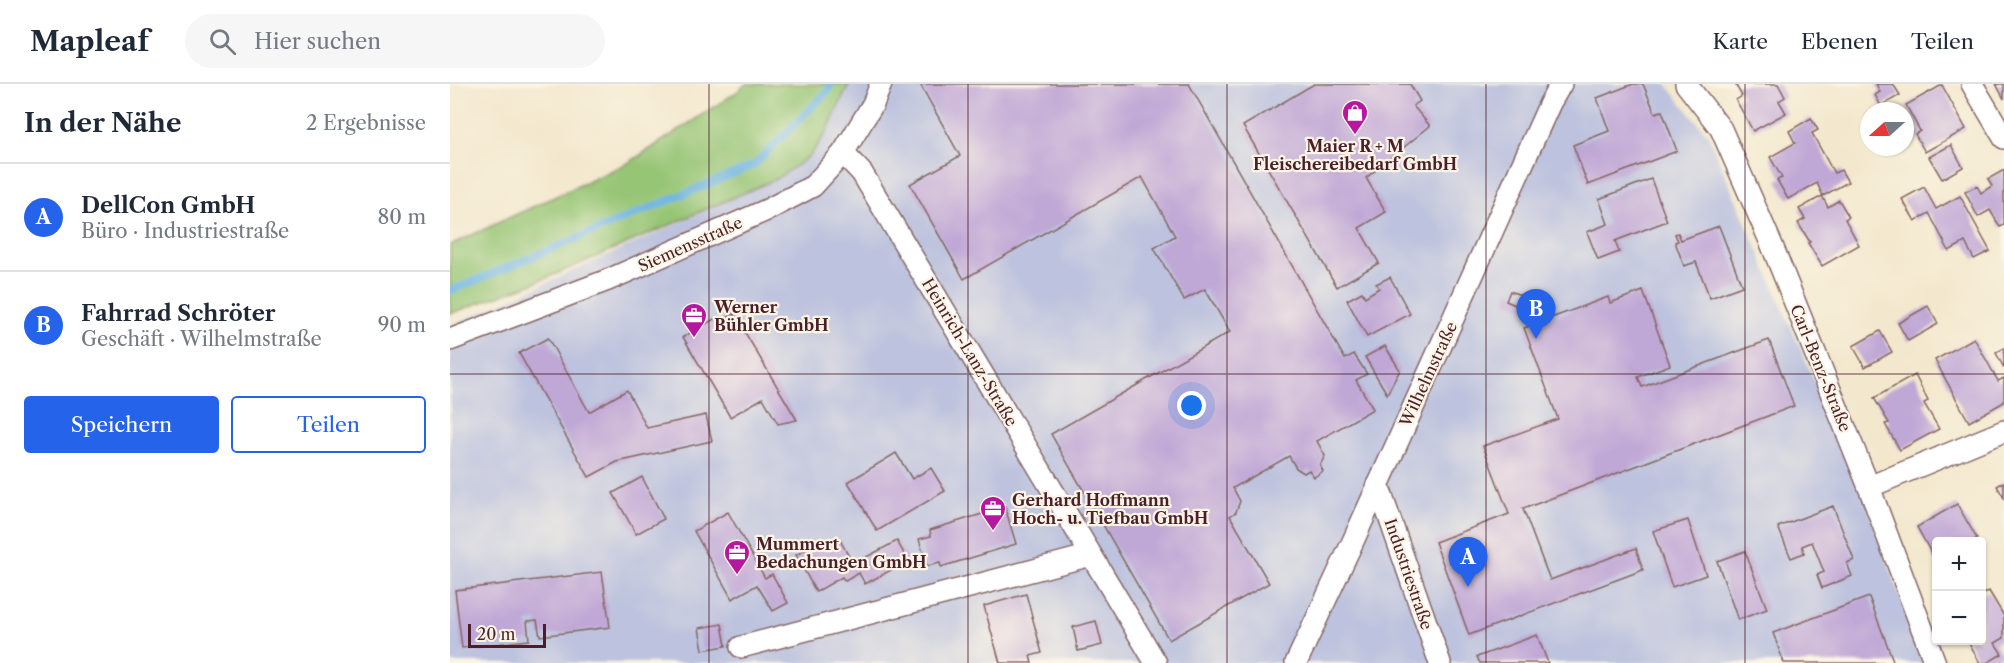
<!DOCTYPE html>
<html lang="de">
<head>
<meta charset="utf-8">
<style>
  body { margin:0; font-family:"Libre Caslon Text",serif; background:#f6f6f7; color:#1f2937 }
  .controls { position:absolute; right:18px; bottom:18px; display:grid; overflow:hidden; border-radius:6px; box-shadow:0 2px 4px #0004 }
  .controls button { width:54px; height:54px; display:grid; place-items:center; padding:0; border:0; border-bottom:2px solid #e0e1e3; background:#fff; color:#1f2937; font:30px sans-serif }
  .compass { position:absolute; left:1410px; top:18px; width:54px; height:54px; border-radius:50%; background:#fff; box-shadow:0 2px 4px #0004; rotate:249deg }
  .scale { position:absolute; left:18px; bottom:15px; width:78px; box-sizing:border-box; padding-left:6px; border:3px solid #4a1f2b; border-top:0; font-size:16px; line-height:21px; white-space:nowrap; color:#4a1f2b; -webkit-text-stroke:4px #fcf5e5; paint-order:stroke }
  .you { position:absolute; left:742px; top:322px; width:21px; height:21px; margin:-15px; border:4px solid #fff; border-radius:50%; background:#1a73e8; box-shadow:0 0 0 9px #1a73e833 }
  .badge { display:grid; place-items:center; width:39px; height:39px; border-radius:50%; background:#2563eb; color:#fff; font-size:20px; font-weight:700 }
  .pin { position:absolute; translate:-50% -50px; filter:drop-shadow(0 2px 3px #0008) }
  .pin::after { content:''; position:absolute; top:32px; width:21px; height:18px; background:inherit; clip-path:polygon(0 0,100% 0,50% 100%) }
  .list { margin:0; padding:0; list-style:none }
  h2 { display:flex; justify-content:space-between; align-items:center; height:78px; margin:0; padding:0 24px; font-size:26px }
  h2 small { font-size:20px; font-weight:400; color:#747a83 }
  .list li { display:grid; grid-template-columns:39px 1fr auto; gap:18px; align-items:center; box-sizing:border-box; height:108px; padding:0 24px; border-top:2px solid #e0e1e3 }
  .list b { display:block; font-size:22px; white-space:nowrap }
  .list p { margin:0; font-size:20px; white-space:nowrap; color:#747a83 }
  .list em { font-size:20px; font-style:normal; color:#747a83 }
  .actions { display:flex; gap:12px; padding:18px 24px }
  .actions a { flex:1; padding:14px 0; border:2px solid #2563eb; border-radius:6px; text-align:center; font-size:21px; color:#2563eb }
  .actions .main { background:#2563eb; color:#fff }
  .icon { flex:none; width:33px; height:33px; fill:none; stroke:currentColor; stroke-width:2; stroke-linecap:round; stroke-linejoin:round }
  .map { position:relative; flex:none; width:1554px; height:579px; overflow:hidden }
  header { display:flex; align-items:center; gap:36px; box-sizing:border-box; height:84px; padding:0 30px; background:#fff; border-bottom:2px solid #e0e1e3 }
  header strong { font-size:28px }
  nav { display:flex; gap:33px; margin-inline-start:auto; font-size:21px }
  .search { width:420px; height:54px; background:#f6f6f7; display:flex; align-items:center; gap:15px; box-sizing:border-box; padding:0 21px; border-radius:33px; color:#747a83; font-size:22px }
  main { display:flex }
  aside { flex:1; background:#fff }
  .map>svg:first-child { display:block }
  .industrial { fill:#bdc3de }
  .green { fill:#96c575; stroke:#707250; stroke-width:1.5 }
  .lines { fill:none; stroke-linecap:round; stroke-linejoin:round }
  .stream { stroke:#69b2e1; stroke-width:8 }
  .building { fill:#bfa7d6 }
  .street-casing { stroke:#856564; stroke-width:24 }
  .street { stroke:#fff; stroke-width:21 }
  .grid { fill:none; stroke:#4a1f2b; stroke-width:1.5; stroke-opacity:0.55 }
  .labels { text-anchor:middle; stroke-width:4.5; stroke-linejoin:round; paint-order:stroke }
  .poi-label { font-size:16px; font-weight:bold; fill:#4a1f2b; stroke:#fcf5e5; text-anchor:start }
  .street-label { font-size:16px; fill:#4a1f2b; stroke:#fcf5e5 }
</style>
</head>
<body>
<header>
<strong>Mapleaf</strong>
<div class="search"><svg class="icon" aria-label="search" viewBox="0 0 24 24"><circle cx="10" cy="10" r="6"/><path d="M15 15l6 6"/></svg>Hier suchen</div>
<nav><a>Karte</a><a>Ebenen</a><a>Teilen</a></nav>
</header>
<main>
<aside>
<h2>In der Nähe<small>2 Ergebnisse</small></h2>
<ul class="list">
<li><span class="badge">A</span><div><b>DellCon GmbH</b><p>Büro · Industriestraße</p></div><em>80 m</em></li>
<li><span class="badge">B</span><div><b>Fahrrad Schröter</b><p>Geschäft · Wilhelmstraße</p></div><em>90 m</em></li>
</ul>
<div class="actions"><a class="main">Speichern</a><a>Teilen</a></div>
</aside>
<div class="map">
<svg width="1554" height="579" viewBox="0 0 1554 579">
  <rect width="100%" height="100%" fill="#fcf5e5"/>
  <filter id="ink" filterUnits="userSpaceOnUse"><feTurbulence type="fractalNoise" baseFrequency=".0167" numOctaves="2"/><feDisplacementMap in="SourceGraphic" scale="12" xChannelSelector="R" yChannelSelector="G"/><feConvolveMatrix kernelMatrix="1 2 1 2 8 2 1 2 1" color-interpolation-filters="sRGB"/></filter>
  <filter id="wash" filterUnits="userSpaceOnUse"><feTurbulence type="fractalNoise" baseFrequency=".008" numOctaves="4" result="noise"/><feDisplacementMap in="SourceGraphic" scale="24" xChannelSelector="R" yChannelSelector="G"/><feGaussianBlur stdDeviation="1.35" result="paint"/><feColorMatrix in="noise" values="0 0 0 0 0 0 0 0 0 0 0 0 0 0 0 0 0 1.4 0 .05"/><feComposite in="paint" operator="in"/></filter>
  <g filter="url(#wash)">
    <rect width="100%" height="100%" fill="#f3e8cd"/>
    <polygon class="industrial" points="399,0 1216,0 1258,51 1413,409 1474,579 0,579 0,242 326,95 361,72 376,49"/>
    <polygon class="green" points="296,0 399,0 376,49 360,72 326,95 97,194 0,230 0,161 180,78 287,8"/>
    <g class="lines">
      <polyline class="stream" points="0,207 304,81 378,7 381,0"/>
    </g>
    <g id="blocks">
      <g class="building">
        <polygon points="470,0 739,0 895,275 904,270 917,290 906,296 923,325 867,357 875,372 870,381 873,387 864,393 859,386 854,389 846,384 839,372 783,404 790,417 786,428 780,432 819,499 719,556 601,350 780,248 755,205 734,216 704,164 725,152 692,93 514,195 460,100 510,72"/>
        <polygon points="864,0 960,0 970,17 963,22 980,42 916,94 936,128 909,144 929,179 887,203 793,42"/>
        <polygon points="1183,0 1193,0 1205,29 1212,27 1227,67 1138,101 1123,61 1159,47 1147,14"/>
        <polygon points="1285,0 1328,0 1335,13 1329,17 1336,29 1303,47 1286,16 1292,12"/>
        <polygon points="1426,0 1443,0 1450,11 1431,22 1425,11 1430,8"/>
        <polygon points="1546,0 1554,0 1554,15"/>
        <polygon points="1492,1 1516,45 1475,68 1465,50 1470,47 1456,21"/>
        <polygon points="1361,34 1368,46 1362,49 1384,89 1391,86 1398,98 1373,112 1367,99 1338,115 1327,96 1332,94 1320,73 1345,59 1339,47"/>
        <polygon points="1501,61 1513,83 1492,95 1479,73"/>
        <polygon points="1554,86 1554,141 1550,143 1540,126 1528,133 1515,108 1527,102 1531,109 1542,102 1538,95"/>
        <polygon points="1201,95 1217,137 1165,157 1169,168 1148,176 1137,148 1158,140 1149,115"/>
        <polygon points="1474,103 1486,125 1510,112 1540,167 1524,175 1515,158 1499,167 1479,129 1465,137 1452,115"/>
        <polygon points="1372,112 1378,123 1389,116 1399,133 1395,135 1409,161 1372,182 1358,159 1360,158 1348,139 1355,135 1349,125"/>
        <polygon points="1269,142 1292,202 1260,214 1246,178 1234,182 1225,158 1228,157 1225,150 1228,149 1231,156"/>
        <polygon points="940,193 960,230 917,253 897,216 912,208 915,213 929,204 926,200"/>
        <polygon points="1060,207 1081,215 1077,226 1056,217"/>
        <polygon points="1193,207 1220,281 1188,293 1192,303 1319,256 1344,322 1073,425 1100,496 1186,464 1193,486 1019,551 985,458 1059,430 1033,362 1108,335 1074,244 1158,213 1160,219"/>
        <polygon points="1478,222 1488,240 1458,257 1448,239"/>
        <polygon points="284,230 347,336 328,340 313,314 280,333 233,253 266,234 269,238"/>
        <polygon points="1430,247 1442,268 1415,283 1403,262"/>
        <polygon points="98,254 139,328 177,306 197,344 256,331 262,357 167,378 139,393 69,269"/>
        <polygon points="1524,254 1548,297 1554,294 1554,318 1519,338 1485,276"/>
        <polygon points="935,262 950,286 937,310 915,273"/>
        <polygon points="1554,264 1554,284 1546,269"/>
        <polygon points="1465,291 1478,317 1474,319 1489,345 1450,366 1435,340 1439,339 1424,314"/>
        <polygon points="446,369 462,395 481,384 495,407 427,447 398,398"/>
        <polygon points="192,393 214,435 186,450 163,409"/>
        <polygon points="1554,398 1554,414 1547,402"/>
        <polygon points="1507,420 1527,455 1521,458 1486,458 1486,478 1467,443"/>
        <polygon points="1383,422 1404,476 1397,479 1402,492 1372,504 1367,491 1374,488 1362,458 1352,462 1354,469 1341,474 1328,443"/>
        <polygon points="555,423 566,460 491,483 490,479 477,482 469,455 481,452 480,446"/>
        <polygon points="278,428 315,494 322,490 338,519 323,527 307,501 282,515 244,447"/>
        <polygon points="1238,436 1256,491 1222,503 1203,447"/>
        <polygon points="389,454 403,480 447,457 458,477 415,500 409,489 395,497 392,493 366,508 346,471 369,458 372,464"/>
        <polygon points="1295,467 1317,525 1288,536 1267,477"/>
        <polygon points="152,488 160,543 90,552 87,536 77,537 79,556 12,564 5,506"/>
        <polygon points="1539,507 1554,532 1554,554 1545,559 1552,570 1537,579 1530,579 1517,556 1532,556 1532,511"/>
        <polygon points="576,510 592,569 580,572 582,579 550,579 534,522"/>
        <polygon points="1419,513 1444,579 1334,579 1323,549"/>
        <polygon points="646,537 652,561 628,567 623,543"/>
        <polygon points="272,540 276,562 253,566 249,544"/>
        <polygon points="1087,551 1098,579 1030,579 1027,573"/>
      </g>
    </g>
  </g>
  <g filter="url(#ink)">
    <use href="#blocks" fill-opacity="0" stroke="#856564" stroke-width="1.5"/>
    <g class="lines">
      <defs>
        <g id="street">
          <polyline points="1236,0 1271,45 1321,159 1419,403 1485,579"/>
          <polyline points="1522,0 1554,54"/>
          <polyline points="393,69 412,89 706,579"/>
          <polyline points="0,256 158,196 319,125 363,102 393,69 423,20 431,0"/>
          <polyline points="928,401 990,579"/>
          <polyline points="1419,403 1554,347"/>
          <polyline points="291,563 641,471"/>
          <polyline points="846,579 904,455 1100,19 1111,0"/>
        </g>
      </defs>
      <use href="#street" class="street-casing"/>
      <use href="#street" class="street"/>
    </g>
  </g>
  <path class="grid" d="M259 0V579M518 0V579M777 0V579M1036 0V579M1295 0V579M0 290H1554"/>
  <defs>
    <symbol id="shop-pin" viewBox="-11 -11 22 30"><path d="M0 17L-7.5 6A9.5 9.5 0 1 1 7.5 6Z" fill="#b5179e" stroke="#fcf5e5"/><path d="M-5-2.5h2.3a2.7 3.5 0 0 1 5.4 0H5L5.5 6h-11ZM-1.5-2.5h3a1.5 2.3 0 0 0-3 0Z" fill="#fff"/></symbol>
    <symbol id="office-pin" viewBox="-11 -11 22 30"><path d="M0 17L-7.5 6A9.5 9.5 0 1 1 7.5 6Z" fill="#b5179e" stroke="#fcf5e5"/><path d="M-6-3h4V-5.5h4V-3h4V5H-6ZM-1-4.5V-3h2v-1.5ZM-6 0V1H6V0Z" fill="#fff"/></symbol>
  </defs>
  <g fill-rule="evenodd">
    <use href="#shop-pin" x="890" y="14" width="30" height="40"/>
    <use href="#office-pin" x="229" y="217" width="30" height="40"/>
    <use href="#office-pin" x="528" y="410" width="30" height="40"/>
    <use href="#office-pin" x="272" y="454" width="30" height="40"/>
  </g>
  <g class="labels">
    <g class="poi-label">
      <text x="905" y="68" text-anchor="middle">Maier R + M<tspan x="905" dy="18">Fleischereibedarf GmbH</tspan></text>
      <text x="264" y="229">Werner<tspan x="264" dy="18">Bühler GmbH</tspan></text>
      <text x="562" y="422">Gerhard Hoffmann<tspan x="562" dy="18">Hoch- u. Tiefbau GmbH</tspan></text>
      <text x="306" y="466">Mummert<tspan x="306" dy="18">Bedachungen GmbH</tspan></text>
    </g>
    <g class="street-label">
      <text transform="translate(240 160) rotate(-24)" y="6">Siemensstraße</text>
      <text transform="translate(520 268) rotate(59)" y="6">Heinrich-Lanz-Straße</text>
      <text transform="translate(1371 284) rotate(68)" y="6">Carl-Benz-Straße</text>
      <text transform="translate(978 290) rotate(-65)" y="6">Wilhelmstraße</text>
      <text transform="translate(959 490) rotate(71)" y="6">Industriestraße</text>
    </g>
  </g>
</svg>
<div class="controls">
<button>+</button>
<button>−</button>
</div>
<svg class="compass" viewBox="-18 -18 36 36"><path d="M0-13l5 13h-10z" fill="#e53935"/><path d="M0 13l5-13h-10z" fill="#747a83"/></svg>
<div class="scale">20 m</div>
<div class="you"></div>
<div class="pin badge" style="left:1018px;top:503px">A</div>
<div class="pin badge" style="left:1086px;top:255px">B</div>
</div>
</main>
</body>
</html>
